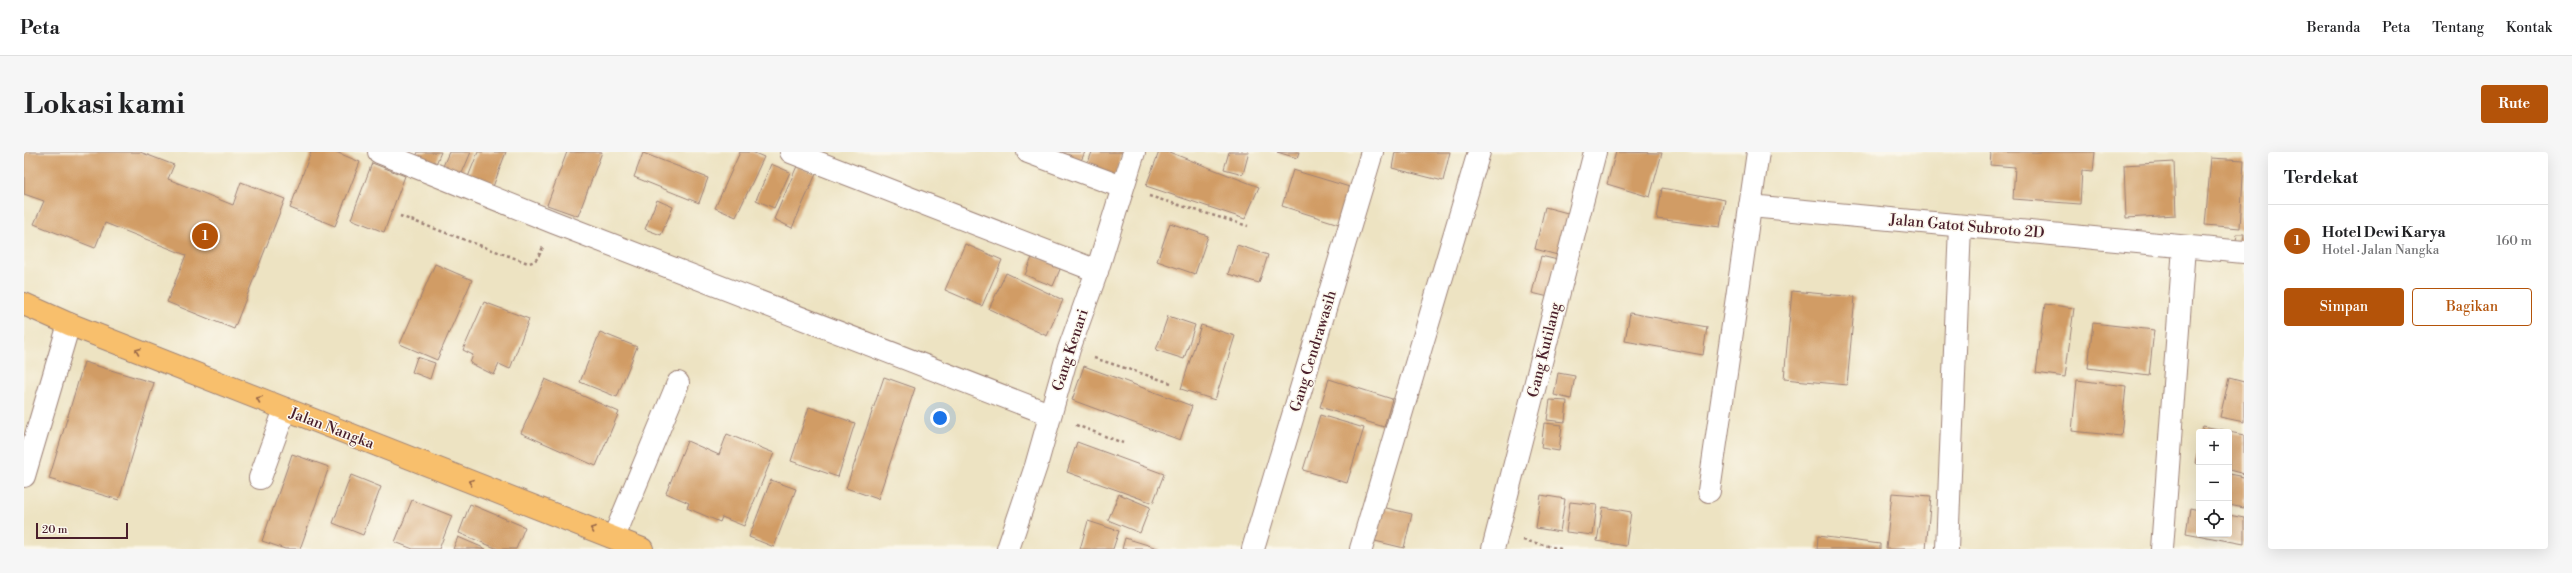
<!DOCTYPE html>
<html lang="id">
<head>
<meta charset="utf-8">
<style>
  body { margin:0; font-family:"Libre Bodoni",serif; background:#f6f6f6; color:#202124 }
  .controls { position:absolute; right:12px; bottom:12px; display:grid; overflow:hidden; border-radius:4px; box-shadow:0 4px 16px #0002 }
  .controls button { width:36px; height:36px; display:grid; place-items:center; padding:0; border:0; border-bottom:1px solid #e0e0e0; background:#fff; color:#202124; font:20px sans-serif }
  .scale { position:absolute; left:12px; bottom:10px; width:92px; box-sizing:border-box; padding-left:4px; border:2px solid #4a1f2b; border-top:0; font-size:11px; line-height:14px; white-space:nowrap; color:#4a1f2b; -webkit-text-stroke:3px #fbf7ec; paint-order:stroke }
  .you { position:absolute; left:916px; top:266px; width:14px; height:14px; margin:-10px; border:3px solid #fff; border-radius:50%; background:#1a73e8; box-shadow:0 0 0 6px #1a73e833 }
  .badge { display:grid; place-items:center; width:26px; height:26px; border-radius:50%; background:#b45309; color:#fff; font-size:13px; font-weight:700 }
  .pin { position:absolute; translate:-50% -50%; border:2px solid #fff; box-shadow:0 1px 4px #0006 }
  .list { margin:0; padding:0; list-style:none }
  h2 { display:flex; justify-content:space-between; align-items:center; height:52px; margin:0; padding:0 16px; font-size:17px }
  h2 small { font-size:13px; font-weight:400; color:#757577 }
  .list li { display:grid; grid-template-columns:26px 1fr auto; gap:12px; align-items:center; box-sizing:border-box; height:72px; padding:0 16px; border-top:1px solid #e0e0e0 }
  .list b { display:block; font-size:15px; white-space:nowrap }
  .list p { margin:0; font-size:13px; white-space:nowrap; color:#757577 }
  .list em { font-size:13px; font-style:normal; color:#757577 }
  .actions { display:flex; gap:8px; padding:12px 16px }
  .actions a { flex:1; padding:9px 0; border:1px solid #b45309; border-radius:4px; text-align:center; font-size:14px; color:#b45309 }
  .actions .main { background:#b45309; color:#fff }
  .icon { flex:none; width:22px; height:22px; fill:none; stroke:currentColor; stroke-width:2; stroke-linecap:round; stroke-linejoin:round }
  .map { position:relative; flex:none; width:2220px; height:397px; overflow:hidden; border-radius:4px }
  header { display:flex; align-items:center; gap:24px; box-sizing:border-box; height:56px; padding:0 20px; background:#fff; border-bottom:1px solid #e0e0e0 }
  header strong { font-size:19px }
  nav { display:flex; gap:22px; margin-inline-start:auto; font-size:14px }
  .intro { display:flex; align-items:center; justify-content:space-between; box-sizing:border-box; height:96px; padding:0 24px }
  h1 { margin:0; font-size:28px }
  .button { padding:10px 18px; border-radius:4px; background:#b45309; color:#fff; font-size:14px; font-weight:700 }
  main { display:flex; gap:24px; padding:0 24px }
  aside { flex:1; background:#fff; border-radius:4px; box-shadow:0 4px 16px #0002 }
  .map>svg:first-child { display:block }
  .building { fill:#d19c65 }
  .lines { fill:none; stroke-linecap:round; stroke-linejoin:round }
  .minor-casing { stroke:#9c8176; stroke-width:24 }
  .major-casing { stroke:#9c8176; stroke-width:24 }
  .path { stroke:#9c8176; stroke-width:2.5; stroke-dasharray:3 3; stroke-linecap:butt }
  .minor { stroke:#fff; stroke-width:22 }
  .major { stroke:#f8bf6c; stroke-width:22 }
  .oneway { stroke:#986748 }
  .labels { text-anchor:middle; stroke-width:3; stroke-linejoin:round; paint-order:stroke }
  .street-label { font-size:15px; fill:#4a1f2b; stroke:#fbf7ec }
</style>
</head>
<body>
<header>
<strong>Peta</strong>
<nav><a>Beranda</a><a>Peta</a><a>Tentang</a><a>Kontak</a></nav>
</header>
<div class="intro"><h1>Lokasi kami</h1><a class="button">Rute</a></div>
<main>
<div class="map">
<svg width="2220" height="397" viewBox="0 0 2220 397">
  <rect width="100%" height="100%" fill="#fbf7ec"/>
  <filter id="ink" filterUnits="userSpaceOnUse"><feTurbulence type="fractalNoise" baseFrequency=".025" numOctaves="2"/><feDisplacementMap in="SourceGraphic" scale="8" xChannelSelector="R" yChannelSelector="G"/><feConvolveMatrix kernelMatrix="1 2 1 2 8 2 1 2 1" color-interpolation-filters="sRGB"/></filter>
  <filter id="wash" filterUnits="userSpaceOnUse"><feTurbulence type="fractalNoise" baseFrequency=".012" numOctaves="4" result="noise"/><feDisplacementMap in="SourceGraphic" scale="16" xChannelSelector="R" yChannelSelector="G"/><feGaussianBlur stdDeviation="0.9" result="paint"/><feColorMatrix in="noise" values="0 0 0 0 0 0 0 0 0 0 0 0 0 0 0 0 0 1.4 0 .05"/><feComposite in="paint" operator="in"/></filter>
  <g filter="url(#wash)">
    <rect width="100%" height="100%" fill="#ede3c2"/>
    <g id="blocks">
      <g class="building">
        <polygon points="0,0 116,0 150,13 144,27 209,53 217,30 261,47 210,177 143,150 162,103 81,71 71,96 10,72 20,49 0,42"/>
        <polygon points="287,0 312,0 336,10 311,74 266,56"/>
        <polygon points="394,0 417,0 412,12 392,5"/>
        <polygon points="425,0 447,0 436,26 417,19"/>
        <polygon points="454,0 482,0 467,40 442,30"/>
        <polygon points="543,0 578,0 554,64 523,53"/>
        <polygon points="716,0 728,0 740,5 712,65 691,56"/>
        <polygon points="1025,0 1061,0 1055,13"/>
        <polygon points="1068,0 1099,0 1090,26 1062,16"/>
        <polygon points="1135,0 1145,0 1235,35 1221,67 1122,34"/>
        <polygon points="1205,0 1225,0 1219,22 1200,17"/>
        <polygon points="1253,0 1275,0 1273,6"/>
        <polygon points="1371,0 1426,0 1419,29 1368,16"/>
        <polygon points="1592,0 1638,1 1626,45 1583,32"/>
        <polygon points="1967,0 2071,0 2069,20 2058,19 2056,52 1989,47 1991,15 1966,13"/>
        <polygon points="619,1 684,26 675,51 610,25"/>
        <polygon points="2187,6 2220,8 2216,76 2181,73"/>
        <polygon points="2150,10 2152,63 2102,66 2100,13"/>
        <polygon points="348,11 381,24 360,80 327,67"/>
        <polygon points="747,12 766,20 750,56 732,48"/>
        <polygon points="773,14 792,22 768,76 750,67"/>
        <polygon points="1269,18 1329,36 1318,73 1258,54"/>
        <polygon points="1638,36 1701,48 1696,75 1633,67"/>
        <polygon points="633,48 649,55 637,83 621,77"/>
        <polygon points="1521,55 1551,63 1541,105 1511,97"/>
        <polygon points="1146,71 1184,84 1171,122 1133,109"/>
        <polygon points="2213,82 2220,82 2219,89 2212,89"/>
        <polygon points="941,92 978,108 958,154 921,138"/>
        <polygon points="1213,93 1244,103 1235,131 1204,122"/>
        <polygon points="1009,103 1037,115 1029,134 1001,123"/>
        <polygon points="1517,104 1538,109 1529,146 1508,141"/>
        <polygon points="411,112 448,128 413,208 376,192"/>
        <polygon points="982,121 1039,148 1023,184 965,157"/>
        <polygon points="1768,139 1831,145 1823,233 1760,227"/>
        <polygon points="460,150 505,167 486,217 475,212 470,223 446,211 449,203 439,198"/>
        <polygon points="2021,152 2050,156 2041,225 2012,221"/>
        <polygon points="1606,161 1683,175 1679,203 1601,189"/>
        <polygon points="1144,164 1171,173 1160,207 1132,198"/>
        <polygon points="2069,171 2130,178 2125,224 2064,216"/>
        <polygon points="1177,173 1211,184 1191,248 1157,237"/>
        <polygon points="576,180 613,195 593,245 556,230"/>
        <polygon points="393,205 411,211 406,227 388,220"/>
        <polygon points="60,210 130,231 95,348 25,327"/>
        <polygon points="1060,214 1168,254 1156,288 1048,248"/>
        <polygon points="1534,221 1551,224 1547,247 1530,243"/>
        <polygon points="860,225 891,236 854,347 822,336"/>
        <polygon points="2205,226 2220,230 2220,270 2196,265"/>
        <polygon points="521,227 595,260 572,314 497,281"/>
        <polygon points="1305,227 1368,247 1360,275 1296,255"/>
        <polygon points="2053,228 2102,234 2097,284 2048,279"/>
        <polygon points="1526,248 1543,249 1541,270 1523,268"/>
        <polygon points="785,255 831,271 814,325 767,309"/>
        <polygon points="1296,263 1340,276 1323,331 1279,318"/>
        <polygon points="1520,271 1538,273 1535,299 1517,296"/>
        <polygon points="2179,274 2204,279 2204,280 2177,280"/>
        <polygon points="2205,280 2220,283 2220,322 2205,318"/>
        <polygon points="703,282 750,301 720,374 698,365 696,370 663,356 665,351 642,341 663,289 695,303"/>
        <polygon points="1053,290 1140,322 1129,351 1043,320"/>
        <polygon points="2175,294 2175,312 2171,311"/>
        <polygon points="268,302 305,315 276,397 261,397 238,389"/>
        <polygon points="2205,322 2220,325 2220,356 2205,353"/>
        <polygon points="327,323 357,335 339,383 309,371"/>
        <polygon points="747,328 772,337 750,395 725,385"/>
        <polygon points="1868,341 1907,344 1902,397 1862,397"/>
        <polygon points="1095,342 1126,355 1116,381 1084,368"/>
        <polygon points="1517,343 1541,347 1536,380 1512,376"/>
        <polygon points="388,348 428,364 415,397 389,397 371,390"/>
        <polygon points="1546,350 1573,353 1569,383 1542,380"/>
        <polygon points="446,352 501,375 492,397 474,397 435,381"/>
        <polygon points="1358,355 1388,362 1380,396 1351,389"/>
        <polygon points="1579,355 1607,360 1602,394 1573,389"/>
        <polygon points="2166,356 2175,358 2175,382 2205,382 2205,363 2220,366 2220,392 2162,381"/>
        <polygon points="1064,369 1095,379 1089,397 1056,397"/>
        <polygon points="1794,384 1856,392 1856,397 1793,397"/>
        <polygon points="434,385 462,397 429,397"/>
        <polygon points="1101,386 1137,397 1098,397"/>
      </g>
    </g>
  </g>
  <g filter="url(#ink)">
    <use href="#blocks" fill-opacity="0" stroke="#9c8176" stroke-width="1"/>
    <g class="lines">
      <defs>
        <g id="minor">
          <polyline points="355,0 529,70 1025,262"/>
          <polyline points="767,0 1073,119"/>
          <polyline points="1004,0 1098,35"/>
          <polyline points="1726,54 2220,100"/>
          <polyline points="0,324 45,172"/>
          <polyline points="236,326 261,257"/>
          <polyline points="1685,339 1734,0"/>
          <polyline points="590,385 654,231"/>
          <polyline points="984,397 1012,314 1045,197 1073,119 1110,0"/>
          <polyline points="1229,397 1348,0"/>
          <polyline points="1337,397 1455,0"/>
          <polyline points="1469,397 1571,0"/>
          <polyline points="1923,397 1936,74"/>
          <polyline points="2138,397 2160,95"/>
        </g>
        <polyline id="major" points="0,152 45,172 618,397"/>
      </defs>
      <use href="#minor" class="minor-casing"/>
      <use href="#major" class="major-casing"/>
      <g class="path">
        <polyline points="1125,44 1224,74"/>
        <path d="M376 64 504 111C513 110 515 104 519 95"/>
        <polyline points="1070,206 1147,231"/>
        <polyline points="1052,273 1099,291"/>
        <polyline points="1499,388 1537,397"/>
      </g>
      <use href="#minor" class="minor"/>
      <use href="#major" class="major"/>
    </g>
    <defs><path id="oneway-chevron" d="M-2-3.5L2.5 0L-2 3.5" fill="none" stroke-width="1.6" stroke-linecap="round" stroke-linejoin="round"/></defs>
    <g class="oneway">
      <use href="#oneway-chevron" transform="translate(114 199) rotate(-158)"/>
      <use href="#oneway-chevron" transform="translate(235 247) rotate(-158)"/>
      <use href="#oneway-chevron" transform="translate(447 330) rotate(-159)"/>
      <use href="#oneway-chevron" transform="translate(569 377) rotate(-159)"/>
    </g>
  </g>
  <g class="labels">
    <g class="street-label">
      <text transform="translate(1943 74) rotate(5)" y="5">Jalan Gatot Subroto 2D</text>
      <text transform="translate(1046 198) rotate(-72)" y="5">Gang Kenari</text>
      <text transform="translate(1520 198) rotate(-76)" y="5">Gang Kutilang</text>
      <text transform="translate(1289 199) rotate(-73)" y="5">Gang Cendrawasih</text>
      <text transform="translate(308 276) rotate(21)" y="5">Jalan Nangka</text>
    </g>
  </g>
</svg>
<div class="controls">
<button>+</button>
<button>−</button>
<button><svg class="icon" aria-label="locate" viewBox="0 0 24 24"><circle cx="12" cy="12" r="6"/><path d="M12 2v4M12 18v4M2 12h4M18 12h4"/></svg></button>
</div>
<div class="scale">20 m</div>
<div class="you"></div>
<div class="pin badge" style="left:181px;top:84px">1</div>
</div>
<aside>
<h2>Terdekat<small></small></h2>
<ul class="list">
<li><span class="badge">1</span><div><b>Hotel Dewi Karya</b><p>Hotel · Jalan Nangka</p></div><em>160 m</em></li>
</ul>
<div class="actions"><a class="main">Simpan</a><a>Bagikan</a></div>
</aside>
</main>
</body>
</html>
